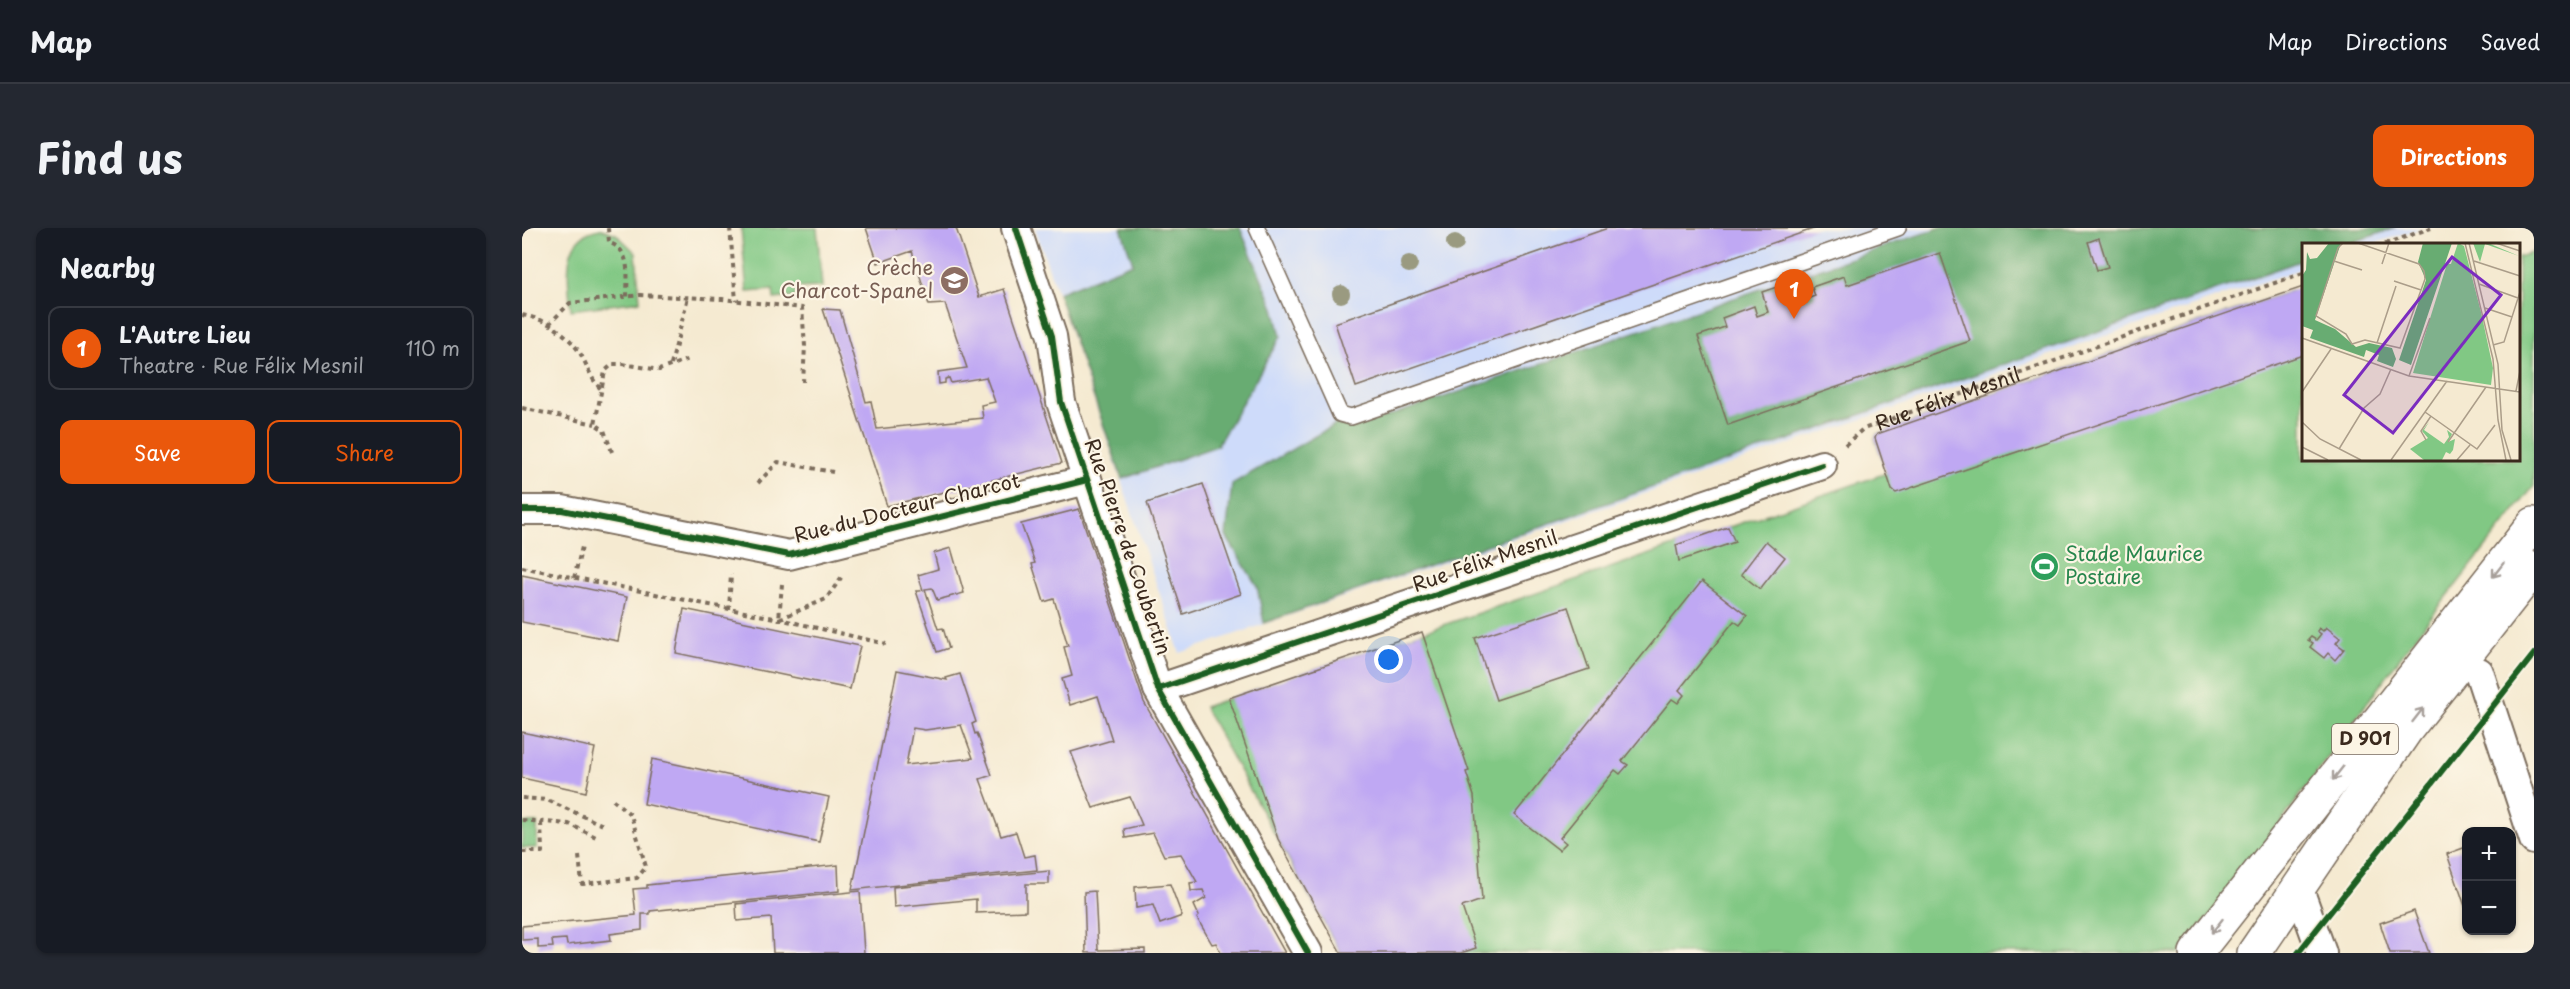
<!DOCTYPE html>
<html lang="en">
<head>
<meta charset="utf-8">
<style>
  body { margin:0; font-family:"Playpen Sans",sans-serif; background:#242831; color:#f1f3f6 }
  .controls { position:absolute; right:18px; bottom:18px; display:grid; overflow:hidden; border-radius:12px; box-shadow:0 2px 4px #0004 }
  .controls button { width:54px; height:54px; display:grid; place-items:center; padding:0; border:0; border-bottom:2px solid #363941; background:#171b24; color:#f1f3f6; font:30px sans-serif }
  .you { position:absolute; left:867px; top:432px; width:21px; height:21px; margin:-15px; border:4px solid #fff; border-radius:50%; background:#1a73e8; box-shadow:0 0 0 9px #1a73e833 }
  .badge { display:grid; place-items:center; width:39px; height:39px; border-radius:50%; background:#ea580c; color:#fff; font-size:20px; font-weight:700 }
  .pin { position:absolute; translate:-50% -50px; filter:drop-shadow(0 2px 3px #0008) }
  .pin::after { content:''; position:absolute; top:32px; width:21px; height:18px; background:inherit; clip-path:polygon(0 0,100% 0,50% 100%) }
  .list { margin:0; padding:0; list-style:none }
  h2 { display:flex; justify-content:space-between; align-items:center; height:78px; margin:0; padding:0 24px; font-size:26px }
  h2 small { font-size:20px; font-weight:400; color:#9ea1a6 }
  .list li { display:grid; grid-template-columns:39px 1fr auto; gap:18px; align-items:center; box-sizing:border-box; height:84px; margin:0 12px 12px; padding:0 12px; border:2px solid #363941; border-radius:12px }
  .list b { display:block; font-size:22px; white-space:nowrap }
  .list p { margin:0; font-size:20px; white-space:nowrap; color:#9ea1a6 }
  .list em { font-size:20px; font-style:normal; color:#9ea1a6 }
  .actions { display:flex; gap:12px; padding:18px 24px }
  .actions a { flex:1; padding:14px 0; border:2px solid #ea580c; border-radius:12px; text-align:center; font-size:21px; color:#ea580c }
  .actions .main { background:#ea580c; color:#fff }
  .map { position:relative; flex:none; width:2012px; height:725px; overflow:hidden; border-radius:12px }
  header { display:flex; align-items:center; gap:36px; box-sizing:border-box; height:84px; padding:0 30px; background:#171b24; border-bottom:2px solid #363941 }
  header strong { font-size:28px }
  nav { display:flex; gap:33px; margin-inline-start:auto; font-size:21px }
  .intro { display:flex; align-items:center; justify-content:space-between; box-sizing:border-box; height:144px; padding:0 36px }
  h1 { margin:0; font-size:42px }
  .button { padding:15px 27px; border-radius:12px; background:#ea580c; color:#fff; font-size:21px; font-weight:700 }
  main { display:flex; gap:36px; padding:0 36px }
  aside { flex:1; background:#171b24; border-radius:12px; box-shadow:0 2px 4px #0004 }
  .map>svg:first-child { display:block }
  .built { fill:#cedbfa }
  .green { fill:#81c884; stroke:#5e7951; stroke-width:1.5 }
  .forest { fill:#68ac72; stroke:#526b48; stroke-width:1.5 }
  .building { fill:#bfa8f3; fill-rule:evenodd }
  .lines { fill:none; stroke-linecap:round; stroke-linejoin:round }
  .lane-casing { stroke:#7c6d5d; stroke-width:18 }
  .street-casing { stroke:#7c6d5d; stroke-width:32 }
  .primary-casing { stroke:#7c6d5d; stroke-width:36 }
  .path { stroke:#7c6d5d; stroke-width:4; stroke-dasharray:4.5 4.5; stroke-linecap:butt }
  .lane { stroke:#fff; stroke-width:15 }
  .street { stroke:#fff; stroke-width:28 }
  .primary { stroke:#fff; stroke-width:33 }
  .cycleway-casing { stroke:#fcf5e5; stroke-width:10 }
  .cycleway { stroke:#1b5e20; stroke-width:6 }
  .tree { fill:#9a9a80 }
  .oneway { stroke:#a79f9a }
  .labels { text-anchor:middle; stroke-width:4.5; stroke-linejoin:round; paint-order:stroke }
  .shield { fill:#fcf5e5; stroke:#75675a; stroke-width:1.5 }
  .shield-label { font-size:18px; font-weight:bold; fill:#3b2a1e }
  .education-label { font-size:20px; fill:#785e54; stroke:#fcf5e5; text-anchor:end }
  .street-label { font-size:20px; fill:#3b2a1e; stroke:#fcf5e5 }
  .leisure-label { font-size:20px; fill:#27864d; stroke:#fcf5e5; text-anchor:start }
  .inset-road { fill:none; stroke:#ab9d89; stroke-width:1.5 }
  .view { fill:#7b2cbf; fill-opacity:0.15; stroke:#7b2cbf; stroke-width:3 }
  .inset-edge { fill:none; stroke:#3b2a1e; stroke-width:3 }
</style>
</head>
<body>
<header>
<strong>Map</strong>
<nav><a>Map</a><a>Directions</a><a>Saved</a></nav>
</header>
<div class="intro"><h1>Find us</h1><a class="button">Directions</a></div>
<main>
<aside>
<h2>Nearby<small></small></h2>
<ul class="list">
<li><span class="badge">1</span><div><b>L'Autre Lieu</b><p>Theatre · Rue Félix Mesnil</p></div><em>110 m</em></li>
</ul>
<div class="actions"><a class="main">Save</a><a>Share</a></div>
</aside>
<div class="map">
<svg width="2012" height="725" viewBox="0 0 2012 725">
  <rect width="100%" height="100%" fill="#fcf5e5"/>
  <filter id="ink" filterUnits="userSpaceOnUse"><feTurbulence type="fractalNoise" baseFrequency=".0167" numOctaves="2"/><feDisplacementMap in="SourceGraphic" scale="12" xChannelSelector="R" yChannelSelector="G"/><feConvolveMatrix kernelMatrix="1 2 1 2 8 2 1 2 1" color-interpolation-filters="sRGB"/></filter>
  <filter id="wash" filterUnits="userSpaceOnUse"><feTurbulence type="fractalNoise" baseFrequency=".008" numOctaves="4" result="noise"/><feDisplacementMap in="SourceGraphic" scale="24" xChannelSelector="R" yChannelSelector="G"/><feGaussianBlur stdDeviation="1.35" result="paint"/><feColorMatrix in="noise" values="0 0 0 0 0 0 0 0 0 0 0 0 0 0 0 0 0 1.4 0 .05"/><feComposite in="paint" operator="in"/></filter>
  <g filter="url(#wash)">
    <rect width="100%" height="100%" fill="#f5ead1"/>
    <polygon class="built" points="513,0 1899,0 1851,16 1781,16 1781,40 658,425"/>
    <g class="green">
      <polygon points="219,0 295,0 300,59 273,60 274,69 252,71 251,62 225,64"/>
      <path d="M79 1 94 6 114 25 118 73 49 82C46 52 38 6 79 1Z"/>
      <polygon points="2012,24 2012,258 1887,417 1714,656 1657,725 819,725 682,479 1365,245 1353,210 1355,206 1781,59 1781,231 1996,231 1996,29"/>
      <rect x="0" y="595" width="15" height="25"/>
    </g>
    <g class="forest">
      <polygon points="599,0 718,0 752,80 759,108 695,218 600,251 536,65 611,35"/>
      <polygon points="1417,0 1873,0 1826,16 1781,16 1781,32 742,395 735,358 704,308 710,256 814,196 832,200"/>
    </g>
    <g id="blocks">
      <g class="building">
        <polygon points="344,0 434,0 457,69 482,61 540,235 365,278 301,81 318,82 344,174 349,173 355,201 461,190 459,177 473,174 464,149 429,155 427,150 423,151 423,155 417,156 416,144 445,140 423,76 407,77 390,23 356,35"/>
        <polygon points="1086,0 1294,0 834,159 813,95"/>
        <polygon points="1577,10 1586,39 1575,42 1566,14"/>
        <polygon points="1418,25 1448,113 1206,197 1176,108 1203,99 1200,90 1232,78 1235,88 1246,84 1240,64 1275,52 1282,72 1293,68 1290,59 1322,48 1325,57"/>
        <polygon points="1781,59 1781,127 1374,265 1370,262 1353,210 1355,206"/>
        <polygon points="681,256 719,366 661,386 625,275"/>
        <polygon points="557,281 622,474 763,725 699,725 694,715 690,716 675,690 677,688 672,677 684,670 681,662 669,663 668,655 675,654 659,626 642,628 631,605 603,610 602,601 620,597 608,569 571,580 549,524 590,512 576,468 548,477 540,451 550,448 542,419 546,418 532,371 522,374 510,336 513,335 499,296"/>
        <polygon points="1206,299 1213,314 1157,333 1154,317"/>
        <polygon points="1244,313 1263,329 1238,361 1219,346"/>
        <polygon points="429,320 442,365 415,372 410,360 403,361 416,401 421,400 427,420 415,424 394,363 398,363 401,362 396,347 416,341 412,325"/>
        <polygon points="0,347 105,369 96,413 0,394"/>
        <polygon points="1180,353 1225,388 1218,397 1212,393 1157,462 1162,467 1156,475 1150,471 1100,533 1106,537 1098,546 1093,542 1038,610 1044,615 1037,622 992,587"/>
        <polygon points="1046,379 1067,441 974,472 953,410"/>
        <polygon points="162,381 338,418 328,461 154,425"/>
        <polygon points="1804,399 1818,410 1814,415 1822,421 1813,432 1806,425 1802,430 1788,419 1791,415 1786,412 1789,409 1794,412 1799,406 1795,403 1797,400 1801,403"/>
        <polygon points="900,404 947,543 944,544 952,568 960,672 940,679 954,720 939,725 819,725 756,611 707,470"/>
        <path d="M375 442 425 452 424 450 438 446 454 494 450 496 453 506 455 505 470 547 458 551 479 608 494 604 502 629 513 627 515 642 330 662ZM439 497 451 530 384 537 391 500 403 502Z"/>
        <polygon points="0,504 73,520 64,564 0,550"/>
        <polygon points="130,531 307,569 297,614 122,576"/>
        <polygon points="1944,619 1944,681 1925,626"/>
        <polygon points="316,637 317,663 128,683 128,686 120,686 120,702 88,706 89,712 45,717 44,711 30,712 31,719 16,720 16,711 0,712 0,698 114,687 111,661 125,660 125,657"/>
        <polygon points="527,643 527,656 504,656 504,683 454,685 454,671 372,679 371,659"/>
        <polygon points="648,656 660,688 638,696 631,677 614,680 613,659"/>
        <polygon points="338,663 342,725 251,725 249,690 215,693 214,676"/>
        <polygon points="573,663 576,722 623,721 623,725 564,725 562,664"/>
        <polygon points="1892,683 1907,725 1868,725 1858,695"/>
      </g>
    </g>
  </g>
  <g filter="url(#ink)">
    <use href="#blocks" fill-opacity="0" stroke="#7c6d5d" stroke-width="1.5"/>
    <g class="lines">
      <defs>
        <polyline id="lane" points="735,0 818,186 829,189 1376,0"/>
        <g id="street">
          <polyline points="494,0 530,108 539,174 636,461 786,725"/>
          <polyline points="0,282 40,282 267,327 565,252"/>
          <polyline points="1957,444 2012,612"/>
          <polyline points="636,461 1300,237"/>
          <polyline points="1779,667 1800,725"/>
        </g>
        <g id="primary">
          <polyline points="1674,725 2012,296"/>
          <polyline points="1732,725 1884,502 2012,340"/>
        </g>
      </defs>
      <use href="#lane" class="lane-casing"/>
      <use href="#street" class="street-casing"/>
      <use href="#primary" class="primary-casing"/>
      <g class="path">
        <path d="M86 0 87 15C110 21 105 50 105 69"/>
        <polyline points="208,0 214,73"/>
        <polyline points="1863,16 1909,0"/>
        <path d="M0 87C24 91 44 104 58 125 66 138 68 151 80 162"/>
        <polyline points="27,96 48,75 118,67 200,71 280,80 283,118 281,154"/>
        <polyline points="149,137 166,69"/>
        <polyline points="0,180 73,196"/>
        <path id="s1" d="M1323 217 1341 201 1781 45"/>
        <polyline points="90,224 82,202 73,196 83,143 91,136 101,136 137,142 167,131"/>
        <polyline points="236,255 256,234 311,244"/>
        <polyline points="0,339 257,391 364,416"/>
        <polyline points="52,350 60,319"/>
        <polyline points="260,356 257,391 304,371 321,347"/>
        <polyline points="207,382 209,346"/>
        <polyline points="0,570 25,572 81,597"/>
        <polyline points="0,592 47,596 74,609"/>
        <polyline points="0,624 20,624 19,593"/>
        <polyline points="57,628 60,656 115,650 124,639 109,587 90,571"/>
      </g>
      <use href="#lane" class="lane"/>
      <use href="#street" class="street"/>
      <use href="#primary" class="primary"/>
      <defs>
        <g id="cycleway">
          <polyline points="494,0 530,108 539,174 636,461 786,725"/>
          <polyline points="0,282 40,282 267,327 565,252"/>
          <polyline points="636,461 1300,237"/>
          <polyline points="1776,725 2012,426"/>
        </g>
      </defs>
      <use href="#cycleway" class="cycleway-casing"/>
      <use href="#cycleway" class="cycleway"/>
    </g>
    <g class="tree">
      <circle cx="933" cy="15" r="9"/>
      <circle cx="887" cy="36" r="9"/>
      <circle cx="819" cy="66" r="9"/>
    </g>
    <defs><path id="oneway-shaft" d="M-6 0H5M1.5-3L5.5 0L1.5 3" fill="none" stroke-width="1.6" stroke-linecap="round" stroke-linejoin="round" transform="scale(1.5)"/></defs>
    <g class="oneway">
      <use href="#oneway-shaft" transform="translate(1976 342) rotate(128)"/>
      <use href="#oneway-shaft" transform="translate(1896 487) rotate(-52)"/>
      <use href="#oneway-shaft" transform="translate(1816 545) rotate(128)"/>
      <use href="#oneway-shaft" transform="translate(1695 698) rotate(128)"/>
    </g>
  </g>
  <defs>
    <symbol id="school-disc" viewBox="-11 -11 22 22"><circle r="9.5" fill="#8d6e63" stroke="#fcf5e5"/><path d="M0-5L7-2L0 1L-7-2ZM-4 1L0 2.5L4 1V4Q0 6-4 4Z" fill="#fff"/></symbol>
    <symbol id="stadium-disc" viewBox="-11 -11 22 22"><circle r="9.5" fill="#2e9e5b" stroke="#fcf5e5"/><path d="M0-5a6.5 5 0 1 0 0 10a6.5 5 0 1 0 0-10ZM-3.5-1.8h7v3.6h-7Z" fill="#fff"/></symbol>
  </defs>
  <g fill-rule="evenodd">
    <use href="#school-disc" x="416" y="36" width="33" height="33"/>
    <use href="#stadium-disc" x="1506" y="322" width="33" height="33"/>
  </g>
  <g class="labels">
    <rect class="shield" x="1810" y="496" width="66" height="30" rx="4.5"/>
    <g class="shield-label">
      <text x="1843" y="517">D 901</text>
    </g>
    <g class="education-label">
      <text x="411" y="47">Crèche<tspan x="411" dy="23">Charcot-Spanel</tspan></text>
    </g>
    <g class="street-label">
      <text dy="7" stroke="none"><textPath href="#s1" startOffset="114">Rue Félix Mesnil</textPath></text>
      <text transform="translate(385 280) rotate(-14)" y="7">Rue du Docteur Charcot</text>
      <text transform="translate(606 319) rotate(71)" y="7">Rue Pierre de Coubertin</text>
      <text transform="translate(963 333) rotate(-19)" y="7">Rue Félix Mesnil</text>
    </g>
    <g class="leisure-label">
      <text x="1543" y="333">Stade Maurice<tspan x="1543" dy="23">Postaire</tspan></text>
    </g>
  </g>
  <g transform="translate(1780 15)">
    <rect width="218" height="218" fill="#f5ead1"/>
    <path d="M156 0 162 3 179 69 191 125 189 142 111 130 145 21H149ZM171 0H186L217 13 183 1 178 19ZM127 179 122 187 142 201 147 194 145 187 150 191 146 199 153 196 151 207 148 211 144 209 140 217H122L108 206 126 195 120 188Z" fill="#81c884"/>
    <path d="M27 0H39L13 77 33 86 54 104 67 100 90 105 94 116 91 124 75 118 77 112 64 107 62 114 8 95 11 87 0 83V33L4 27 5 9 8 16 15 15ZM121 0H150L109 122 97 117 124 37 116 19Z" fill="#68ac72"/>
    <path class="inset-road" d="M41 0 36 5 14 73 44 91 50 101 63 97 98 105 123 36 122 28 117 21 56 0M163 0 191 116 196 177 204 217M167 0 196 121 200 187 209 217M194 0 218 8M32 18 60 27M172 18 218 33M80 21 87 0M92 38 119 47M177 41 216 55M183 65 210 74M0 95 107 133 218 149M75 100 94 43M191 102 202 99 218 49M107 133 128 75M214 148 218 128M0 149 29 106M123 169 175 206 193 182M0 179 18 196 59 217M124 197 119 188 129 173M146 199 184 144M0 204 26 217M37 206 62 165 78 151 89 126M89 217 145 138M155 217 168 202"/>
    <path class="view" d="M150 14 199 52 91 190 42 152Z"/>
    <rect width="218" height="218" class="inset-edge"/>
  </g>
</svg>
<div class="controls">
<button>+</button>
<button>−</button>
</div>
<div class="you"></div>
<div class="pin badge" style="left:1272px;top:91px">1</div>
</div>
</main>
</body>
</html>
